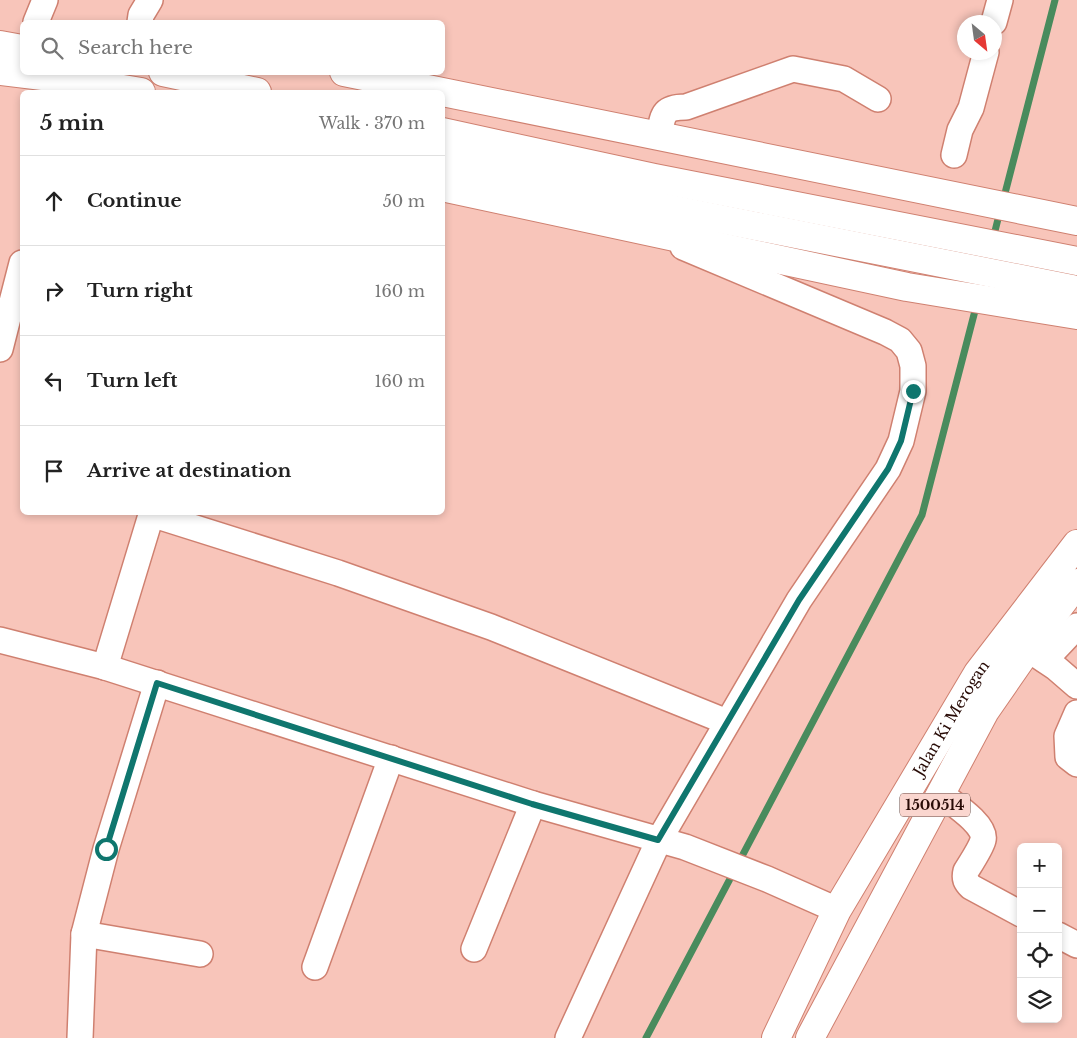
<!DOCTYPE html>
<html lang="en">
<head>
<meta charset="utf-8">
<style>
  body { margin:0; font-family:"Libre Baskerville",serif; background:#f6f6f6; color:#222 }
  .controls { position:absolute; right:15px; bottom:15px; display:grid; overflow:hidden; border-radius:8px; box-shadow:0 2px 8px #0003 }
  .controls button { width:45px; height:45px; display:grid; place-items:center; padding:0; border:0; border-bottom:1px solid #e0e0e0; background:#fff; color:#222; font:25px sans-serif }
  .compass { position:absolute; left:957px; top:15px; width:45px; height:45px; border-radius:50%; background:#fff; box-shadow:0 2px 8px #0003; rotate:151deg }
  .stop { position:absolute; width:15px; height:15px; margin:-11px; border:4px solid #0f766e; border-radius:50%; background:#fff }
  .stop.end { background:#0f766e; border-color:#fff; box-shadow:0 1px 5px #0008 }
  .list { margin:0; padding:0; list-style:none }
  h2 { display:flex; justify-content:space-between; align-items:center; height:65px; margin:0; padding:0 20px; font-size:21px }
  h2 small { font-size:16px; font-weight:400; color:#767676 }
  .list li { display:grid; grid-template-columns:32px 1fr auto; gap:15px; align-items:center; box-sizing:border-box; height:90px; padding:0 20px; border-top:1px solid #e0e0e0 }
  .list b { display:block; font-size:19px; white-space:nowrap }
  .list em { font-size:16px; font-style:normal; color:#767676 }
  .icon { flex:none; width:28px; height:28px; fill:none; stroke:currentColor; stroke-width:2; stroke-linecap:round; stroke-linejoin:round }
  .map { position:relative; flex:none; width:1077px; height:1038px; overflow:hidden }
  .search { position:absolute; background:#fff; box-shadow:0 2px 8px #0003; left:20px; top:20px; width:425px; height:55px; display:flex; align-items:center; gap:12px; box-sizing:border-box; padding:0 18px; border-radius:8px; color:#767676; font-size:19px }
  .panel { position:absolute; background:#fff; box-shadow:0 2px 8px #0003; left:20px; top:90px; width:425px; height:425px; border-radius:8px }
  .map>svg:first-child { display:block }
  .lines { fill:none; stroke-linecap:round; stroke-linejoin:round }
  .stream { stroke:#498b5d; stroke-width:7 }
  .minor-casing { stroke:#cf8070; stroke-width:28 }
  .highway-casing { stroke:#cf8070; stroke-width:30 }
  .minor { stroke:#fff; stroke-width:25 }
  .highway { stroke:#fff; stroke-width:28 }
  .route { stroke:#0f766e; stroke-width:6 }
  .labels { text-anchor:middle; stroke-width:4; stroke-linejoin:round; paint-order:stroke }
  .shield { fill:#fad6cf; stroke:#674842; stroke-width:1 }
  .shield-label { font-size:14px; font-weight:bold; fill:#280b06 }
  .street-label { font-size:15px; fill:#280b06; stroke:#fad6cf }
</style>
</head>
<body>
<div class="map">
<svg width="1077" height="1038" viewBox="0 0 1077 1038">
  <rect width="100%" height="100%" fill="#f8c5ba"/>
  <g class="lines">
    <g class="stream">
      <polyline points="1003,201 1055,0"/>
      <polyline points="993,239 1000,211"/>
      <polyline points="646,1038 922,515 977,303"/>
    </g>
    <defs>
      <g id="minor">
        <polyline points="36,22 45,0"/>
        <polyline points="140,22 141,15 150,0"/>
        <polyline points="994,22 1000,0"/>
        <path d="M659 136C663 115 662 107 686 107L793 69 844 79 878 99"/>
        <polyline points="954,155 960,130 971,108 986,52"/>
        <polyline points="0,349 22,263"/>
        <polyline points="151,514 338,573 491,627 727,722"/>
        <polyline points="0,640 105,667 533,804 685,847 767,879 837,910"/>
        <polyline points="1028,649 1055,667 1077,686"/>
        <polyline points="1045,660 1077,626"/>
        <polyline points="105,667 152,512"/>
        <polyline points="1077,713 1067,736 1068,757 1077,764"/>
        <path d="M941 794C952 803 987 825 983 840 981 848 971 863 966 871 964 879 966 882 971 887L1021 914"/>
        <polyline points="84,934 200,954"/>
        <polyline points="1058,935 1077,945"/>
        <polyline points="474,949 533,804"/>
        <polyline points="315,967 391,758"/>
        <polyline points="80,1038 84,934 106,849 157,683"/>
        <polyline points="568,1038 659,840 799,600 888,469 901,441 913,391 913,366 909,351 900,340 885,332 683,247"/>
      </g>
      <g id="highway">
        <polyline points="0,45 22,49"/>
        <polyline points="0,71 51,77 141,92"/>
        <polyline points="163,72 257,92"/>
        <polyline points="344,72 1077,221"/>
        <polyline points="442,132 654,178 1077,261"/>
        <polyline points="442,159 645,204 1077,290"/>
        <polyline points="442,187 907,287 1077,315"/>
        <path id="s1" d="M776 1038 837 910 978 673 1077 544"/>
        <polyline points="810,1038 985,711 1039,633 1077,583"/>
      </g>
    </defs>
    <use href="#minor" class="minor-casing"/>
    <use href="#highway" class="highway-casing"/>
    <use href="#minor" class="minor"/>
    <use href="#highway" class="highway"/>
  </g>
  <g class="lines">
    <polyline class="route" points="106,849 157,683 532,804 658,840 799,600 888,469 901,441 913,391"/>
  </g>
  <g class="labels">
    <rect class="shield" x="900" y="793.5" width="70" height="23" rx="4"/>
    <g class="shield-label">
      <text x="935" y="810">1500514</text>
    </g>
    <g class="street-label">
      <text dy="5" stroke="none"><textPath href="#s1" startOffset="365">Jalan Ki Merogan</textPath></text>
    </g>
  </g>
</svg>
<div class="controls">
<button>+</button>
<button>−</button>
<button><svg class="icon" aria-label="locate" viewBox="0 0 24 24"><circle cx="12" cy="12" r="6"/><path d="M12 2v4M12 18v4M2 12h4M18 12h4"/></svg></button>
<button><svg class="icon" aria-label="layers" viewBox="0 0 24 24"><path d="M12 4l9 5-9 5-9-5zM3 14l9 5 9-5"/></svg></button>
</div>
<svg class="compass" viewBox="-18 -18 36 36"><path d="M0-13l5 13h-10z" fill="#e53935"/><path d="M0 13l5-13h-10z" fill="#767676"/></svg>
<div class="stop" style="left:106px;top:849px"></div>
<div class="stop end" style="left:913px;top:391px"></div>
<div class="search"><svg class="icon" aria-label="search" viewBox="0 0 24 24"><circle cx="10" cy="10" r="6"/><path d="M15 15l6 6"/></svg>Search here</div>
<section class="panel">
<h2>5 min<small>Walk · 370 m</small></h2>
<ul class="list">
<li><svg class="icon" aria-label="ahead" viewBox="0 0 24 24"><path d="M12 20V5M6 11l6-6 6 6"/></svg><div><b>Continue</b></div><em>50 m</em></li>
<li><svg class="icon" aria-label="right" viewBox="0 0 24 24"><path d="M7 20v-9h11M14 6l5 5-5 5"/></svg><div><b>Turn right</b></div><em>160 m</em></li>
<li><svg class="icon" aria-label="left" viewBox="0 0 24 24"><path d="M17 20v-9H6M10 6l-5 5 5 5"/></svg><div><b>Turn left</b></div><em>160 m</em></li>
<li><svg class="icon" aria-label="arrive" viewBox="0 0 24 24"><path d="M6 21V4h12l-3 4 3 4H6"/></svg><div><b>Arrive at destination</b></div></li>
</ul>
</section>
</div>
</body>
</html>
